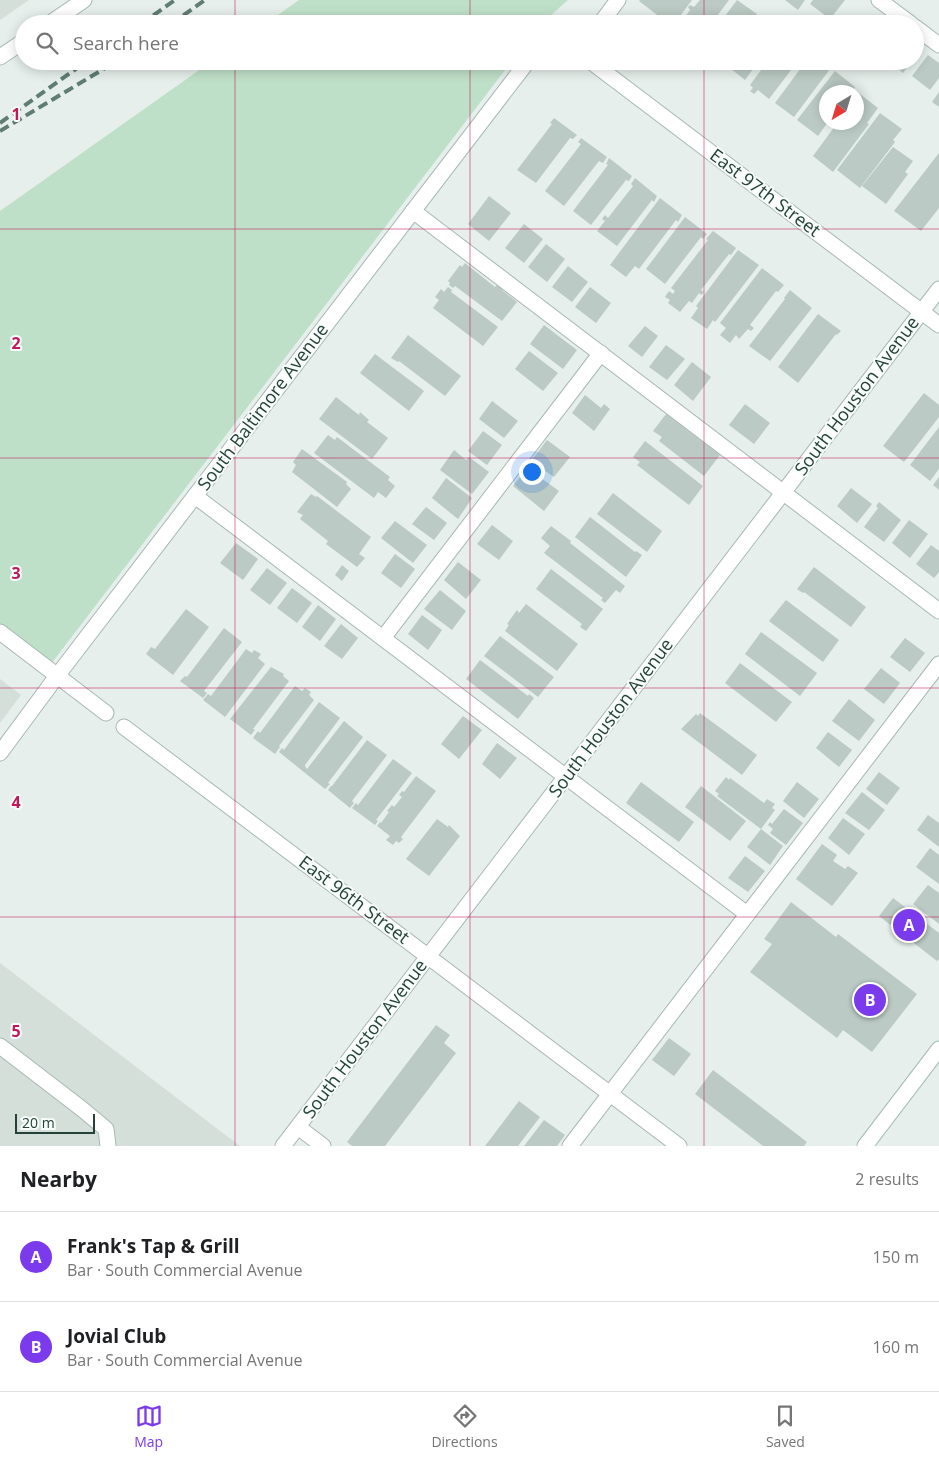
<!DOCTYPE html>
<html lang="en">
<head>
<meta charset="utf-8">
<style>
  body { margin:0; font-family:"Open Sans",sans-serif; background:#f6f6f6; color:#202124 }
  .compass { position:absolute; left:819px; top:85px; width:45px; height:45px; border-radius:50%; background:#fff; box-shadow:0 2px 12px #0003; rotate:218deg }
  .scale { position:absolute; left:15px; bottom:12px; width:80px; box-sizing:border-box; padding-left:5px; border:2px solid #24423a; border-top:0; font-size:14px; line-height:18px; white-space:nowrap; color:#24423a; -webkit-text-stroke:4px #f7fbf9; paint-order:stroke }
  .you { position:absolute; left:531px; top:471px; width:18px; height:18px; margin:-12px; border:4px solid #fff; border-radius:50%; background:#1a73e8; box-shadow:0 0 0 8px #1a73e833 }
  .badge { display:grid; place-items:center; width:32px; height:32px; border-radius:50%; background:#7c3aed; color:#fff; font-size:16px; font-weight:700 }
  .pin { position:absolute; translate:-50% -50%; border:2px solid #fff; box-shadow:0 1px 5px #0006 }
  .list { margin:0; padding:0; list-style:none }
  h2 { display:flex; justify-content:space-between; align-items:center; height:65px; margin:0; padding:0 20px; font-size:21px }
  h2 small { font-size:16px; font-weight:400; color:#757577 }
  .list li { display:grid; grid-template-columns:32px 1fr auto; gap:15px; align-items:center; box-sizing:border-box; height:90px; padding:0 20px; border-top:1px solid #e0e0e0 }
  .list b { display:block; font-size:19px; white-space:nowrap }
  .list p { margin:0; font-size:16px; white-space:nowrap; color:#757577 }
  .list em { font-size:16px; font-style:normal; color:#757577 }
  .icon { flex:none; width:28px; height:28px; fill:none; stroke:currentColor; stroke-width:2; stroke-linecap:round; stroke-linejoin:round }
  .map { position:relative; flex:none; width:939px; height:1146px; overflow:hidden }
  .search { position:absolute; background:#fff; box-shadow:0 2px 12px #0003; left:15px; right:15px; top:15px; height:55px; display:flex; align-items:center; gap:12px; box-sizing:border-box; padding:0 18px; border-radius:28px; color:#757577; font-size:19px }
  .sheet { height:245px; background:#fff }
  nav { display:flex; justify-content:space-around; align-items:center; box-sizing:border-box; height:70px; border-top:1px solid #e0e0e0; background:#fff; font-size:14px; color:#757577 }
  nav a { display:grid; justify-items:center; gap:2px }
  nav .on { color:#7c3aed }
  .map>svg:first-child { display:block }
  .built { fill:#d4dfda }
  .green { fill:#bfe0c8 }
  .building { fill:#bbcac4 }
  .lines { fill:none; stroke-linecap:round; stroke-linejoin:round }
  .service-casing { stroke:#a8b8b2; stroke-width:17 }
  .minor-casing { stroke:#a8b8b2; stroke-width:17 }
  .secondary-casing { stroke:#a4bbb3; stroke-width:17 }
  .service { stroke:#fff; stroke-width:15 }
  .minor { stroke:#fff; stroke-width:15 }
  .secondary { stroke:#fff; stroke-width:15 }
  .rail { stroke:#5f7d75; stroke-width:4; stroke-dasharray:10 5; stroke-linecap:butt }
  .grid { fill:none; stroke:#c2185b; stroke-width:1; stroke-opacity:0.55 }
  .labels { text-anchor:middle; stroke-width:4; stroke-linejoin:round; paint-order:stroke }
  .street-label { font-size:18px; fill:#24423a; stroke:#f7fbf9 }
  .grid-label { font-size:16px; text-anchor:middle; font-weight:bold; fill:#c2185b; stroke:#f7fbf9; stroke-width:4; stroke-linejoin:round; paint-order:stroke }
</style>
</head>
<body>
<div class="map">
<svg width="939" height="1146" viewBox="0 0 939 1146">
  <rect width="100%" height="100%" fill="#e6efeb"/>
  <g class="built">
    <polygon points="0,0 29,0 0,20"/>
    <polygon points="0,679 21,695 0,723"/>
    <polygon points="0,963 228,1137 240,1146 0,1146"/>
  </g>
  <g class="green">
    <polygon points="299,0 597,0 568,0 541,24 265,24"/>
    <polygon points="212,61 512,61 51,664 0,624 0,211"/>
  </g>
  <g class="building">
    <polygon points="640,0 692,0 674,24 669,24 639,1"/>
    <polygon points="700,0 729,0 711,24 680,24 690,10 688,7 690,5 694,7"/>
    <polygon points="737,0 757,14 750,24 719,24"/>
    <polygon points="785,0 805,0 798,10"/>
    <polygon points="813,0 845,0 830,19 810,4"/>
    <polygon points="764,15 775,24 757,24"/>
    <polygon points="915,42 922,48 915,57"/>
    <polygon points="928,55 939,63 939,78 930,90 912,76"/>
    <polygon points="729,61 759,61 745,80 726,65"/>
    <polygon points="763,61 766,64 768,61 798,61 769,99 758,90 754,94 750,91 753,88 750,85 764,66 761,64"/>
    <polygon points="806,61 820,61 830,69 794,117 775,103"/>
    <polygon points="888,61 912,61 903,73"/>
    <polygon points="835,71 855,87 851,92 826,92 826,122 828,122 818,136 797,120"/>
    <polygon points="856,91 878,108 867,123 869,124 833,172 813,156 838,122 856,122"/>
    <polygon points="939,92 939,107 932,102"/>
    <polygon points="880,113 902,129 893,140 895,142 860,188 837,170"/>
    <polygon points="554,118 577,135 573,139 570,138 536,183 517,170 552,124 550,123"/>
    <polygon points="581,138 607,157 603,163 599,161 564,206 545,191 581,144 578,142"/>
    <polygon points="893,147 913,161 905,172 908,174 886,204 862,186"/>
    <polygon points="939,153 939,208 921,231 894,211"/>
    <polygon points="609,158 632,176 629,181 626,180 591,225 573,211 608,165 606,164"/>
    <polygon points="635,178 657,196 654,202 652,200 617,246 597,231 605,221 602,219 605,215 608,218 633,186 631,184"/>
    <polygon points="489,196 511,213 489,241 468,224"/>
    <polygon points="660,198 682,215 678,222 676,220 639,269 635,266 626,277 610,265"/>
    <polygon points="685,217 707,234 703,239 701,237 665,284 646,269"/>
    <polygon points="524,224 543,239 524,263 505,248"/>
    <polygon points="713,231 736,248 731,255 729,254 701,290 704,292 701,295 699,293 692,303 689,301 680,312 668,303 670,300 665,297 669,291 673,294 675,291 671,288 708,240 706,239"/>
    <polygon points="546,244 565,259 547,282 528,267"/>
    <polygon points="738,250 759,265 715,322 713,320 707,329 691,318 698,308 696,306"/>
    <polygon points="465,263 495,287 497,285 503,289 502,290 517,302 502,321 455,286 453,288 449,285 450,283 448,281 460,265 462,267"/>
    <polygon points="568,266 588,282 572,302 552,287"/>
    <polygon points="762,268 784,285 778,292 776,291 750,325 754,328 751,331 748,329 739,339 736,335 730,343 720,335 726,328 720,323"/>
    <polygon points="448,287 452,290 451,292 498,327 483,346 433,308 439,300 435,297 441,289 444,292"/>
    <polygon points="590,287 611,303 596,323 575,307"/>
    <polygon points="790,290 812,308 770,361 749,346 785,299 784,298"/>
    <polygon points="818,314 841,331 837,335 836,334 798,383 778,367"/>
    <polygon points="544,325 577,350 563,369 530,344"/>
    <polygon points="645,326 658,336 642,357 628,346"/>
    <polygon points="408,335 461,376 445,396 399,361 398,362 391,358"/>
    <polygon points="666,345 685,359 667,380 649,367"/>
    <polygon points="529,351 558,373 543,391 515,369"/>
    <polygon points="375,354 424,391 409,411 360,373"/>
    <polygon points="692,362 711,377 693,401 674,385"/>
    <polygon points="924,393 939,405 939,417 904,462 883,446"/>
    <polygon points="585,395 601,408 604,404 610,409 594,431 572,413"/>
    <polygon points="336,397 359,415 360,412 369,420 367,422 388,438 372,459 319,419"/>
    <polygon points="492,401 518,421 504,438 479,419"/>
    <polygon points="745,404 770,423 754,444 729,425"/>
    <polygon points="666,414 720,455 704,476 659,441 662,437 653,431"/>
    <polygon points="939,427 939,469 930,481 910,465"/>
    <polygon points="483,431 502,445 487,465 468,451"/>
    <polygon points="328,435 335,440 337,437 390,477 388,480 395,486 386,498 378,492 374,498 314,453"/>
    <polygon points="547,440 570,457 554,477 531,461"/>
    <polygon points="645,441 703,486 689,505 637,465 640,462 633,457"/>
    <polygon points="302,449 347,482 346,484 351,489 337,507 292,472 296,465 293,462"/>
    <polygon points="454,450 466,460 469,457 489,472 472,494 440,470"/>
    <polygon points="527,468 559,491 544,511 513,486"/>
    <polygon points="939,477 939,490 933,485"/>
    <polygon points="446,478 472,498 458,519 432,498"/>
    <polygon points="851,488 872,504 857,523 837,506"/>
    <polygon points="613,493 662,531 647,552 597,514"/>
    <polygon points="311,494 316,497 317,496 371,537 359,554 365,558 357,567 326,544 328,541 300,519 303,515 297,512"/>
    <polygon points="879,502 901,520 884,542 864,527 878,508 876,506"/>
    <polygon points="426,507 447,523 434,540 412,524"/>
    <polygon points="590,517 635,552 636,551 642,555 626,577 575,537"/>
    <polygon points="909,520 928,534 910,558 892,543"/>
    <polygon points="395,521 427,545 413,563 381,538"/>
    <polygon points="492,525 513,541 499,560 477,544"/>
    <polygon points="551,526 571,541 570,543 625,586 620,593 616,590 605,603 601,600 603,598 544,553 550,546 541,538"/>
    <polygon points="236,543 258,559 243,580 220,563"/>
    <polygon points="931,545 939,551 939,572 934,578 916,564"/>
    <polygon points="395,554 415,569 401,588 381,573"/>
    <polygon points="458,562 481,580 466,599 444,580"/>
    <polygon points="342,565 349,571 342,581 335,575"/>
    <polygon points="814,567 866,607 851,627 804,592 803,593 797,589"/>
    <polygon points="267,568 287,583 270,605 250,590"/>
    <polygon points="551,569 603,609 586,631 580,627 582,624 536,589"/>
    <polygon points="292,588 312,603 297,623 277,608"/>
    <polygon points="440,590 466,611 452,630 424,609"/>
    <polygon points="786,600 839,640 823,662 769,621"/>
    <polygon points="526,604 578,644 557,671 505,631 509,625 507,624 517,610 519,613"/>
    <polygon points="318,605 336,619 320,641 302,627"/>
    <polygon points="186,609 209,627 173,675 146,654 151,647 155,649"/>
    <polygon points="422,615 442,630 428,650 408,634"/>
    <polygon points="341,624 358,638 342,659 324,646"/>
    <polygon points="224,628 242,642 204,691 207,693 203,698 180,681 185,676 187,677"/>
    <polygon points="761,632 817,673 800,696 745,654"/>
    <polygon points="500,636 554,677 538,697 484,656"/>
    <polygon points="905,638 925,653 910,672 890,657"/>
    <polygon points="246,649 252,653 254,650 261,654 258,658 265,664 225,717 203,700 208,694 211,696"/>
    <polygon points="480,660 528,696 529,694 534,698 518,719 466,679"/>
    <polygon points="740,663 792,702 776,722 725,683"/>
    <polygon points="271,667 284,674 283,676 289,681 253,729 255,730 251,735 230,719"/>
    <polygon points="881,668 900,683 884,704 864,689"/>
    <polygon points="295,686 302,691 305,688 311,692 309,695 314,700 279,746 280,747 275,754 253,738 258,731 260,733"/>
    <polygon points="849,699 875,720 859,741 832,721"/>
    <polygon points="319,702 340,718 305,765 306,768 307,769 344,721 363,737 328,783 330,784 325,789 279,752 282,748 284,750"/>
    <polygon points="700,713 757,755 742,775 681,729 696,714 698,716"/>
    <polygon points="463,716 482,730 459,759 441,744"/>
    <polygon points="828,732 852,750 839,767 816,748"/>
    <polygon points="367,740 387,755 352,801 354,803 350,808 328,790 331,786 332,786"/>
    <polygon points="497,743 517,758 500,779 482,764"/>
    <polygon points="393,759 412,773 376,820 378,821 375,825 352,808 356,803 358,805"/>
    <polygon points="879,772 900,788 887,805 866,789"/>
    <polygon points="416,776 436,791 401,837 403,839 399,843 396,841 393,845 386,840 390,836 377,826 380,822 381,823 389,812 387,811 392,805 394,807 402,797 399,795 402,791 404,792"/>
    <polygon points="726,777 729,780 730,778 764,803 767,799 775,804 772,808 775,810 761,829 717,796 719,794 715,791"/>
    <polygon points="641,782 694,822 679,842 626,803"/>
    <polygon points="797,782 819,799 804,818 783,801"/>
    <polygon points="701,786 746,821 730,841 685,807"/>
    <polygon points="862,792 885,810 869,830 845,813"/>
    <polygon points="784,809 803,823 786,845 770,833 773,829 768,825 770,822 772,824"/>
    <polygon points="928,815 939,823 939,847 917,830"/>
    <polygon points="843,818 865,834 849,855 828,838"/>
    <polygon points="437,819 448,827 449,825 460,836 429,876 406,859"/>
    <polygon points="761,829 783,846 770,865 747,847"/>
    <polygon points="822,844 837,855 833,861 845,869 848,866 858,873 832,906 796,879"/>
    <polygon points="930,848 939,855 939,884 916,867"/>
    <polygon points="745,856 765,871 748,892 728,878"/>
    <polygon points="928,885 939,893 939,924 913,904"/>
    <polygon points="893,898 939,933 939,959 937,961 879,916"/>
    <polygon points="791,902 836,937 838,934 917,994 872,1052 843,1030 837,1038 750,972 772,944 764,939"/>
    <polygon points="436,1025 450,1035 444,1043 456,1053 385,1146 352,1146 347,1142"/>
    <polygon points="669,1038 691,1054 674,1076 652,1060"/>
    <polygon points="713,1070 807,1142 804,1146 763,1146 695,1094"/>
    <polygon points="519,1101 540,1117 518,1146 485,1146"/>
    <polygon points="544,1120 565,1135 557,1146 524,1146"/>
  </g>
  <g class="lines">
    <defs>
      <g id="service">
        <polyline points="879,0 911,24"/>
        <polyline points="49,24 84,0"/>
        <polyline points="600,24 618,0"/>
        <polyline points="915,27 939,45"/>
        <polyline points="0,57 24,41"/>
        <polyline points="413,211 939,611"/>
        <polyline points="195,496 747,914"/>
        <polyline points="383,638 601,353"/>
        <polyline points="0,1046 82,1109 106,1129 108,1146"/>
        <polyline points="298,1127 323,1146"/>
        <polyline points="570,1146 939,664"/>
      </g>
      <g id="minor">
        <polyline points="590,61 939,325"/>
        <polyline points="0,632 106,713"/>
        <polyline points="124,727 679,1146"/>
        <polyline points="0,753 57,676 528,61"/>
        <polyline points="283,1146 939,289"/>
      </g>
      <polyline id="secondary" points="865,1146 939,1049"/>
    </defs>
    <use href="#service" class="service-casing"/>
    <use href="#minor" class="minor-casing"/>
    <use href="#secondary" class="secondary-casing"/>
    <use href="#service" class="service"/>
    <use href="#minor" class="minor"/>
    <use href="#secondary" class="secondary"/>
    <g class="rail">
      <polyline points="141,24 175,0"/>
      <polyline points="171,24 205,0"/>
      <polyline points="0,123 87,61"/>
      <polyline points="0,131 117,61"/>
    </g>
  </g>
  <path class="grid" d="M235 0V24M470 0V24M704 0V24M235 61V1146M470 61V1146M704 61V1146M0 229H939M0 458H939M0 688H939M0 917H939"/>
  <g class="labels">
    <g class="street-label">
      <text transform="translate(765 193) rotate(37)" y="6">East 97th Street</text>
      <text transform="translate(857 396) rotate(-53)" y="6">South Houston Avenue</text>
      <text transform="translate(263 407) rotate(-53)" y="6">South Baltimore Avenue</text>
      <text transform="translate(611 718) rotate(-53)" y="6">South Houston Avenue</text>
      <text transform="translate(354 900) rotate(37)" y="6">East 96th Street</text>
      <text transform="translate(365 1039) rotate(-53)" y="6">South Houston Avenue</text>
    </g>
  </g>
  <g class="grid-label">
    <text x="16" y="120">1</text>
    <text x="16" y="349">2</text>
    <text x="16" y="579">3</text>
    <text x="16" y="808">4</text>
    <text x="16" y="1037">5</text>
  </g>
</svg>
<svg class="compass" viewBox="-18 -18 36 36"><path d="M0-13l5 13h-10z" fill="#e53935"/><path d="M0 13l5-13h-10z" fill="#757577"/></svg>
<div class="scale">20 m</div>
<div class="you"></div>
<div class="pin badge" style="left:909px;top:925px">A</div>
<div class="pin badge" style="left:870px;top:1000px">B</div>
<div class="search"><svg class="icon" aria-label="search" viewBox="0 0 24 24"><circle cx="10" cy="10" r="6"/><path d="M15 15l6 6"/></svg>Search here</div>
</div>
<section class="sheet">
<h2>Nearby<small>2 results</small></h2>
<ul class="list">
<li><span class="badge">A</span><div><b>Frank's Tap &amp; Grill</b><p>Bar · South Commercial Avenue</p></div><em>150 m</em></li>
<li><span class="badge">B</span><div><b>Jovial Club</b><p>Bar · South Commercial Avenue</p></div><em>160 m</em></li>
</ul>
</section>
<nav>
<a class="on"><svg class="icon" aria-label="map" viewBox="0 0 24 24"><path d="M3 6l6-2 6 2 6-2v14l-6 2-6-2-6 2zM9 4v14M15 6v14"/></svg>Map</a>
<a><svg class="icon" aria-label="directions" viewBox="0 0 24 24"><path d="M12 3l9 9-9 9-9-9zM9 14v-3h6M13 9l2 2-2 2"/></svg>Directions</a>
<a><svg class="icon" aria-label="saved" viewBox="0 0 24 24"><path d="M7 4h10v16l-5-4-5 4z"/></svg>Saved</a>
</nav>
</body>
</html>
